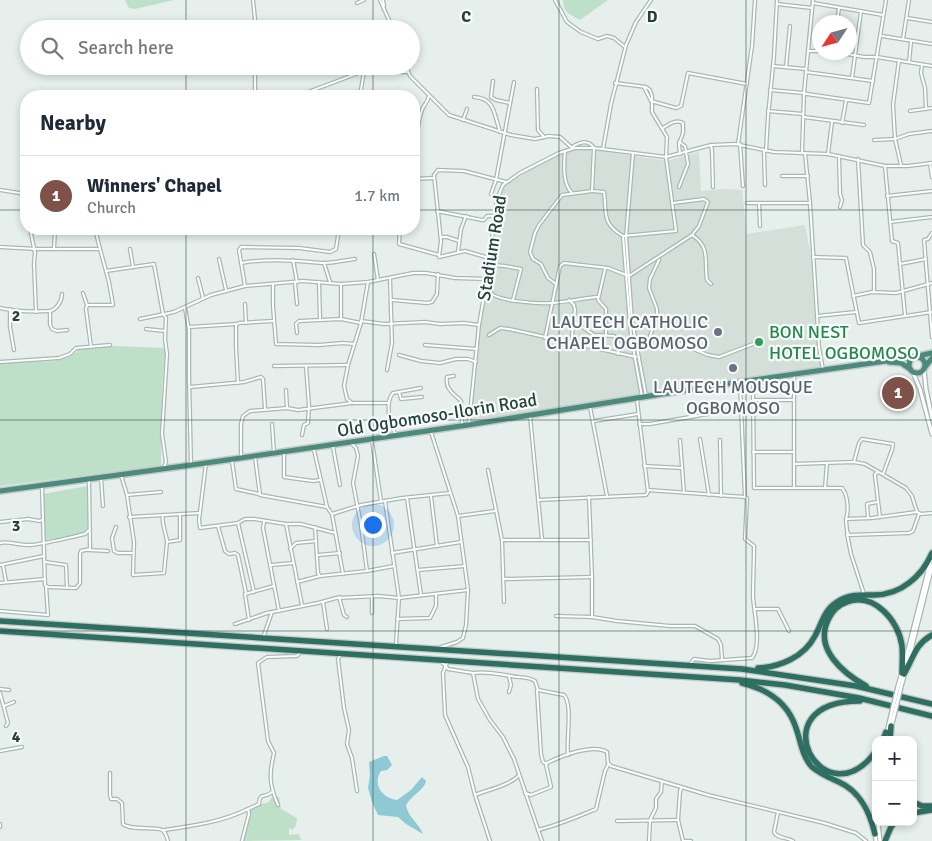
<!DOCTYPE html>
<html lang="en">
<head>
<meta charset="utf-8">
<style>
  body { margin:0; font-family:Signika,sans-serif; background:#f6f6f7; color:#1f2937 }
  .controls { position:absolute; right:15px; bottom:15px; display:grid; overflow:hidden; border-radius:10px; box-shadow:0 2px 8px #0003 }
  .controls button { width:45px; height:45px; display:grid; place-items:center; padding:0; border:0; border-bottom:1px solid #e0e1e3; background:#fff; color:#1f2937; font:25px sans-serif }
  .compass { position:absolute; left:812px; top:15px; width:45px; height:45px; border-radius:50%; background:#fff; box-shadow:0 2px 8px #0003; rotate:234deg }
  .you { position:absolute; left:372px; top:524px; width:18px; height:18px; margin:-12px; border:4px solid #fff; border-radius:50%; background:#1a73e8; box-shadow:0 0 0 8px #1a73e833 }
  .badge { display:grid; place-items:center; width:32px; height:32px; border-radius:50%; background:#7f5249; color:#fff; font-size:16px; font-weight:700 }
  .pin { position:absolute; translate:-50% -50%; border:2px solid #fff; box-shadow:0 1px 5px #0006 }
  .list { margin:0; padding:0; list-style:none }
  h2 { display:flex; justify-content:space-between; align-items:center; height:65px; margin:0; padding:0 20px; font-size:21px }
  h2 small { font-size:16px; font-weight:400; color:#747a83 }
  .list li { display:grid; grid-template-columns:32px 1fr auto; gap:15px; align-items:center; box-sizing:border-box; height:80px; padding:0 20px; border-top:1px solid #e0e1e3 }
  .list b { display:block; font-size:19px; white-space:nowrap }
  .list p { margin:0; font-size:16px; white-space:nowrap; color:#747a83 }
  .list em { font-size:16px; font-style:normal; color:#747a83 }
  .icon { flex:none; width:28px; height:28px; fill:none; stroke:currentColor; stroke-width:2; stroke-linecap:round; stroke-linejoin:round }
  .map { position:relative; flex:none; width:932px; height:841px; overflow:hidden }
  .search { position:absolute; background:#fff; box-shadow:0 2px 8px #0003; left:20px; top:20px; width:400px; height:55px; display:flex; align-items:center; gap:12px; box-sizing:border-box; padding:0 18px; border-radius:28px; color:#747a83; font-size:19px }
  .panel { position:absolute; background:#fff; box-shadow:0 2px 8px #0003; left:20px; top:90px; width:400px; height:145px; border-radius:20px }
  .map>svg:first-child { display:block }
  .built { fill:#d4dfda }
  .green { fill:#bfe0c8 }
  .water { fill:#8ec9d4 }
  .lines { fill:none; stroke-linecap:round; stroke-linejoin:round }
  .minor-casing { stroke:#a8b8b2; stroke-width:4.5 }
  .tertiary-casing { stroke:#a8b8b2; stroke-width:5.5 }
  .trunk-casing { stroke:#c2cac8; stroke-width:8 }
  .motorway-casing { stroke:#c2cac8; stroke-width:8 }
  .minor { stroke:#fff; stroke-width:2 }
  .tertiary { stroke:#fff; stroke-width:3 }
  .trunk { stroke:#4c8a7c; stroke-width:5 }
  .motorway { stroke:#2f6f62; stroke-width:5.5 }
  .tertiary-bridge-casing { stroke:#a8b8b2; stroke-width:5.5; stroke-linecap:butt }
  .tertiary-bridge { stroke:#fff; stroke-width:3 }
  .grid { fill:none; stroke:#24423a; stroke-width:1; stroke-opacity:0.55 }
  .worship-dot { fill:#6b7280; stroke:#f7fbf9; stroke-width:2 }
  .leisure-dot { fill:#2e9e5b; stroke:#f7fbf9; stroke-width:2 }
  .labels { text-anchor:middle; stroke-width:4.5; stroke-linejoin:round; paint-order:stroke }
  .street-label { font-size:18px; fill:#24423a; stroke:#f7fbf9 }
  .worship-label { font-size:18px; fill:#5b616d; stroke:#f7fbf9; text-anchor:end }
  .leisure-label { font-size:18px; fill:#27864d; stroke:#f7fbf9; text-anchor:start }
  .grid-label { font-size:16px; text-anchor:middle; font-weight:bold; fill:#24423a; stroke:#f7fbf9; stroke-width:4.5; stroke-linejoin:round; paint-order:stroke }
</style>
</head>
<body>
<div class="map">
<svg width="932" height="841" viewBox="0 0 932 841">
  <rect width="100%" height="100%" fill="#e6efeb"/>
  <polygon class="built" points="578,149 589,149 667,161 699,152 701,191 722,189 742,190 747,234 805,225 811,256 816,329 821,367 472,421 471,418 482,317 489,281 497,198 501,191 507,184 547,160 567,151"/>
  <g class="green">
    <polygon points="125,0 174,0 135,9 129,8"/>
    <path d="M563 0H608L580 20C571 15 563 13 563 0Z"/>
    <polygon points="116,346 164,348 165,353 162,388 161,466 0,486 0,363 55,361 72,355 80,349"/>
    <polygon points="87,486 89,530 83,534 45,540 43,494"/>
    <polygon points="279,797 281,809 297,818 296,826 292,830 289,828 289,835 299,834 301,840 243,841 249,821 249,810 258,805 269,802 271,798"/>
  </g>
  <path class="water" d="M384 756H387L392 765 387 770 381 771C372 784 382 798 397 800L411 790 422 777 426 781C425 789 411 796 406 805 408 818 419 823 423 834L406 824 398 817 378 815 372 802 368 788 370 775 369 762Z"/>
  <g class="lines">
    <defs>
      <g id="minor">
        <polyline points="253,0 256,29"/>
        <polyline points="380,0 393,29"/>
        <polyline points="383,0 384,6"/>
        <polyline points="555,0 567,22 581,32 598,39 607,36 614,38 625,47"/>
        <polyline points="357,3 364,0"/>
        <polyline points="813,3 883,15"/>
        <polyline points="777,4 812,8"/>
        <polyline points="907,18 932,22"/>
        <polyline points="837,22 839,8"/>
        <polyline points="355,29 359,26 363,29"/>
        <polyline points="882,36 932,44"/>
        <polyline points="903,39 909,0"/>
        <polyline points="808,51 820,51"/>
        <polyline points="836,52 864,57 877,57"/>
        <polyline points="877,57 932,66"/>
        <polyline points="899,60 893,105 895,139 901,165"/>
        <polyline points="909,62 911,42"/>
        <polyline points="922,65 921,73 925,88 926,109"/>
        <polyline points="255,66 255,94 283,96 308,92 364,71 360,96"/>
        <polyline points="362,66 364,71 366,72 408,72"/>
        <polyline points="406,66 410,76 449,115 511,135 535,139 549,136 560,137 571,147"/>
        <polyline points="773,66 806,69"/>
        <polyline points="786,67 790,26"/>
        <polyline points="806,72 873,81"/>
        <polyline points="852,78 861,11"/>
        <polyline points="493,81 491,97 496,100 510,103"/>
        <polyline points="644,87 651,101 676,108 681,106 688,73 747,84"/>
        <polyline points="537,89 538,130 544,137"/>
        <polyline points="770,90 804,93 807,94 869,103 886,0"/>
        <path d="M474 97C495 98 494 114 500 132"/>
        <polyline points="768,111 803,114"/>
        <polyline points="910,111 932,108"/>
        <polyline points="804,117 864,125"/>
        <polyline points="463,120 467,109"/>
        <polyline points="842,123 846,101"/>
        <path d="M663 128C669 124 676 119 683 123V133L679 144 680 154"/>
        <polyline points="874,140 895,139 909,134 932,131"/>
        <polyline points="738,144 752,46 755,0"/>
        <polyline points="740,144 743,186"/>
        <polyline points="711,145 712,151 713,187"/>
        <path d="M414 147C417 135 418 122 422 110 424 104 428 102 429 96"/>
        <polyline points="603,149 611,104 626,45 636,22 651,0"/>
        <path d="M565 151C564 164 562 183 572 193"/>
        <polyline points="764,151 765,185"/>
        <polyline points="766,151 768,116 774,56 777,0"/>
        <polyline points="633,153 626,237 632,321 646,396"/>
        <polyline points="802,153 804,93 813,0"/>
        <polyline points="805,153 810,203 819,347 823,370"/>
        <polyline points="828,154 832,122"/>
        <polyline points="839,156 840,194 842,200 840,207"/>
        <polyline points="858,159 863,245 870,252 874,269 874,292"/>
        <polyline points="930,163 932,177"/>
        <polyline points="885,166 892,241 898,243 905,315"/>
        <polyline points="782,176 808,176"/>
        <polyline points="414,179 434,178"/>
        <polyline points="679,187 688,164 685,146 679,142"/>
        <polyline points="0,190 26,194"/>
        <path d="M592 191 604 192C607 213 601 223 623 236L676 231 666 157 667 137 652 112V96L650 90 646 87 615 83"/>
        <polyline points="26,194 26,203"/>
        <polyline points="887,196 932,191"/>
        <polyline points="497,199 491,194 496,180 514,82"/>
        <polyline points="747,203 810,203"/>
        <polyline points="759,203 760,226"/>
        <polyline points="437,211 482,220 484,220 487,216 493,216"/>
        <polyline points="890,222 932,217"/>
        <polyline points="30,229 35,253 34,264 36,312"/>
        <polyline points="95,229 100,249"/>
        <polyline points="400,229 399,244 439,255"/>
        <polyline points="932,233 928,239 924,240 932,337"/>
        <path d="M692 235C711 247 704 262 707 280L711 284"/>
        <polyline points="623,236 631,336 642,397"/>
        <polyline points="441,237 447,237 459,241"/>
        <polyline points="0,247 37,249 100,249 109,282 113,305 87,305 83,293"/>
        <polyline points="54,249 55,229"/>
        <polyline points="130,249 133,267 154,264 163,314 166,318 165,339 167,354 162,434 166,462 164,467"/>
        <polyline points="458,252 461,229 466,216"/>
        <polyline points="374,254 378,280"/>
        <polyline points="813,257 846,258 859,323 932,312"/>
        <polyline points="489,258 465,251 439,257 441,241 434,175 438,170 464,171 506,182"/>
        <polyline points="219,259 226,290"/>
        <polyline points="293,260 297,282"/>
        <path d="M241 263C269 258 295 261 324 263 334 263 345 260 355 259"/>
        <polyline points="324,263 330,282"/>
        <polyline points="900,264 926,259"/>
        <polyline points="605,269 598,300 606,309 606,335"/>
        <polyline points="106,271 133,267"/>
        <polyline points="198,278 203,298"/>
        <polyline points="295,282 297,304"/>
        <polyline points="319,282 320,319"/>
        <polyline points="273,284 273,306 276,344 319,345 343,343 354,344"/>
        <path d="M556 284 548 278 541 264 533 259 530 252 535 233 539 225 562 195 592 191 594 148C588 139 580 142 572 147"/>
        <polyline points="245,286 239,250 241,247 299,248 330,252 336,249 339,229"/>
        <polyline points="853,296 872,292 896,293 932,283"/>
        <polyline points="392,300 427,303 432,302 437,294 438,274"/>
        <path d="M513 300 521 269 505 266 493 265 491 293C497 301 540 304 551 303 567 302 583 298 598 297"/>
        <polyline points="569,300 574,305 575,310 571,344"/>
        <polyline points="245,304 246,323"/>
        <polyline points="87,305 86,309 91,347"/>
        <path d="M0 308C17 312 33 312 50 311 57 309 62 301 62 294"/>
        <polyline points="185,308 189,330 189,376 191,465"/>
        <polyline points="10,309 10,327 14,350"/>
        <polyline points="50,311 50,324 52,329 57,331 67,330"/>
        <polyline points="817,316 856,312"/>
        <polyline points="140,319 174,312 211,295 245,286 303,281 341,284 368,282 413,273 426,273 455,278 487,279"/>
        <polyline points="341,319 341,284"/>
        <polyline points="361,321 384,324 425,322 440,324 464,323 479,325"/>
        <polyline points="575,322 594,335 614,336 619,344 618,354"/>
        <polyline points="189,327 237,324"/>
        <polyline points="146,329 165,331"/>
        <polyline points="297,333 296,324 299,321 341,319 361,323"/>
        <polyline points="489,335 500,328 509,329 636,357"/>
        <polyline points="545,338 560,266 564,263 608,268 629,276 692,235 699,226 708,202 704,199 673,203"/>
        <polyline points="649,339 657,316 657,309 649,288 650,279 659,260"/>
        <polyline points="632,344 649,339 656,339 681,344 708,355 719,357 753,344"/>
        <polyline points="425,345 477,349"/>
        <polyline points="399,355 421,361 440,363 456,359 468,359 476,362"/>
        <polyline points="0,362 59,358 70,354 76,348 110,345"/>
        <polyline points="274,366 348,365"/>
        <polyline points="387,370 392,343 390,278"/>
        <path d="M454 376 447 377C445 389 453 393 461 401L462 425"/>
        <polyline points="794,376 794,488"/>
        <path d="M794 382 753 387 754 488H842C848 495 849 511 846 519L872 518 917 512 921 514 932 513"/>
        <polyline points="238,383 236,347 236,325 239,323 273,321"/>
        <polyline points="190,387 244,382 261,377 263,379 265,409"/>
        <polyline points="286,390 287,408"/>
        <polyline points="399,392 401,399 422,397"/>
        <polyline points="753,400 793,400"/>
        <polyline points="352,403 347,399 344,386 348,365 361,323 368,282"/>
        <polyline points="590,407 607,496"/>
        <polyline points="530,416 542,539 541,540"/>
        <polyline points="594,421 638,414"/>
        <polyline points="469,423 479,325 486,285 497,199 503,185 520,173 559,153 575,148 594,148 666,157 711,145 735,144 774,152 828,154 885,166 908,166 932,163"/>
        <polyline points="272,424 274,453"/>
        <polyline points="639,424 650,424 742,408"/>
        <polyline points="431,432 458,516 468,590 466,625 463,638 457,642 438,648"/>
        <path d="M395 433C389 423 385 402 393 393L421 388"/>
        <polyline points="302,435 304,425 308,423 309,406 306,366"/>
        <polyline points="700,439 709,495"/>
        <polyline points="680,440 684,493"/>
        <polyline points="720,440 721,496"/>
        <polyline points="372,441 381,501"/>
        <polyline points="351,443 356,448 358,456 353,483 361,525 367,571"/>
        <polyline points="333,447 340,485"/>
        <polyline points="314,450 327,507 332,514 343,574"/>
        <polyline points="753,452 793,452"/>
        <polyline points="284,454 284,477 313,481 320,480"/>
        <polyline points="241,456 241,424 243,416 250,411 287,408 298,410 352,403 388,403"/>
        <polyline points="255,457 260,495 327,507"/>
        <polyline points="232,461 236,489 259,494"/>
        <polyline points="854,462 859,443 862,439 893,444 892,450 883,474"/>
        <polyline points="206,463 199,520 200,528 238,523 245,519 254,519 286,524 301,524 335,533"/>
        <polyline points="794,464 854,462 865,464 906,488 912,496 917,512"/>
        <polyline points="644,466 682,468"/>
        <polyline points="488,470 502,540 504,602"/>
        <polyline points="878,472 875,474 875,476 880,517"/>
        <polyline points="121,475 127,495 134,542 133,575 164,573 167,542 180,540 180,514"/>
        <polyline points="101,478 103,506"/>
        <polyline points="42,486 45,585 48,587 76,588 80,583 80,554 81,551 90,549 90,546 89,479"/>
        <polyline points="825,488 827,463"/>
        <polyline points="648,490 745,497"/>
        <polyline points="127,495 161,492"/>
        <polyline points="431,496 437,546"/>
        <polyline points="589,497 592,577 592,617"/>
        <polyline points="407,498 421,595"/>
        <polyline points="538,500 646,495 648,492 637,400"/>
        <polyline points="385,501 399,598 396,644"/>
        <polyline points="332,514 361,505 402,498 450,493"/>
        <path d="M163 515C161 523 166 532 167 541"/>
        <polyline points="458,516 495,511"/>
        <polyline points="129,517 200,513"/>
        <polyline points="868,518 867,504 877,502"/>
        <polyline points="846,520 847,531 849,535 909,533 913,531 919,514"/>
        <polyline points="0,522 28,519 40,521 43,519"/>
        <polyline points="264,522 263,528 279,611"/>
        <polyline points="238,523 254,592"/>
        <polyline points="286,524 302,605"/>
        <polyline points="218,526 225,551 229,554 235,553 238,555 246,593"/>
        <polyline points="116,527 112,538 114,551 118,553 132,553"/>
        <polyline points="315,527 318,573 320,576 367,571 394,566"/>
        <polyline points="847,534 851,554 864,594"/>
        <polyline points="502,540 591,540"/>
        <path d="M0 543C10 541 20 546 31 545 49 543 67 538 85 534L90 529"/>
        <polyline points="290,549 296,543 316,541"/>
        <polyline points="88,550 108,551"/>
        <polyline points="392,553 461,542"/>
        <polyline points="318,555 340,553"/>
        <polyline points="45,562 66,565 67,588"/>
        <polyline points="0,565 44,556"/>
        <polyline points="3,565 6,582"/>
        <polyline points="271,565 293,563"/>
        <polyline points="418,570 465,566"/>
        <polyline points="503,579 592,577"/>
        <polyline points="297,582 320,576"/>
        <polyline points="0,583 45,579"/>
        <polyline points="372,596 372,613"/>
        <polyline points="339,597 344,615 347,617"/>
        <polyline points="323,602 327,629"/>
        <polyline points="755,609 778,609 789,631"/>
        <polyline points="0,611 48,615 46,586"/>
        <polyline points="556,616 592,617 617,621 670,626 695,626 718,639 721,645 722,659"/>
        <polyline points="397,619 430,618 436,606 436,595"/>
        <polyline points="249,620 245,594 274,586"/>
        <polyline points="235,624 267,613 318,603 336,598 379,596 399,598 468,590"/>
        <polyline points="264,635 272,612"/>
        <polyline points="341,654 338,659 344,708 349,730 347,744 352,758 357,791"/>
        <polyline points="441,661 448,669 473,673 478,699 490,720 503,737 514,759 542,841"/>
        <polyline points="447,663 443,673 445,715 468,767 475,795"/>
        <path d="M691 663 694 659 710 661 752 658C762 646 754 612 753 597 753 580 754 563 754 546L745 539 747 498 745 497 740 384"/>
        <path d="M473 673C488 671 496 674 511 676 519 678 528 676 535 681L538 690 564 695C573 704 566 740 568 755"/>
        <polyline points="0,689 9,690"/>
        <polyline points="537,690 541,754 543,762 547,764"/>
        <polyline points="509,692 511,685 509,677"/>
        <polyline points="0,693 8,723 6,726"/>
        <polyline points="4,706 14,702"/>
        <polyline points="0,751 22,747"/>
        <path d="M110 773V795L111 799H117L122 803 123 824C131 831 156 826 162 830 166 832 167 838 168 841"/>
        <polyline points="682,787 680,791 678,820 683,841"/>
        <path d="M525 793 531 795 551 787 546 765 547 763C561 756 593 743 607 752L608 763 611 766 708 795 824 823 856 833 866 841"/>
        <path d="M278 805C269 785 269 774 274 753L268 741 258 663 267 657 297 656 301 652"/>
        <path d="M778 812 774 832C777 839 787 837 793 841"/>
        <polyline points="617,821 678,820"/>
        <polyline points="0,824 0,827"/>
        <path d="M164 830C192 826 222 822 248 809"/>
        <path d="M538 830C559 825 577 817 596 809L605 771 608 765"/>
        <path d="M242 841 249 814 248 809 259 804C260 791 265 799 272 792"/>
        <path d="M490 841 475 795C487 790 511 785 519 775"/>
        <polyline points="649,841 650,820 656,808 656,799 661,792 662,781"/>
        <polyline points="683,841 691,841"/>
      </g>
      <g id="tertiary">
        <polyline points="912,370 920,389 932,434"/>
        <polyline points="924,370 926,389 932,418"/>
        <polyline points="905,662 931,559"/>
        <polyline points="908,662 932,566"/>
        <polyline points="898,686 902,673"/>
        <polyline points="901,687 905,673"/>
        <polyline points="891,727 894,716"/>
        <polyline points="887,732 891,715"/>
        <polyline points="878,822 880,841"/>
        <polyline points="875,825 876,783"/>
        <polyline points="875,834 876,841"/>
      </g>
      <g id="trunk">
        <polyline points="918,356 932,353"/>
        <circle cx="917" cy="365" r="8"/>
        <polyline points="889,362 901,363 910,369"/>
        <polyline points="925,367 932,358"/>
        <polyline points="0,491 206,463 468,425 712,386 914,357"/>
      </g>
      <g id="motorway">
        <polyline points="0,621 742,669 856,686 932,704"/>
        <polyline points="0,631 740,680 785,685 859,698 932,716"/>
        <path d="M758 668C780 667 804 657 815 636 822 623 824 610 837 602 849 594 860 595 874 595 901 595 922 576 932 553"/>
        <path d="M904 674C913 659 915 644 932 635"/>
        <path d="M742 683C767 689 788 703 796 728 801 742 802 756 812 767 820 774 830 778 839 782 861 792 870 813 875 834"/>
        <path d="M866 686C843 673 814 649 828 620 832 611 837 605 847 602 874 592 899 621 902 646 903 655 902 665 902 673"/>
        <path d="M860 701C756 701 824 823 876 751"/>
        <polyline points="883,740 886,732"/>
        <polyline points="890,740 891,726"/>
        <polyline points="913,802 922,806 932,806"/>
        <polyline points="913,813 932,810"/>
        <polyline points="885,841 891,827 895,822"/>
      </g>
    </defs>
    <use href="#minor" class="minor-casing"/>
    <use href="#tertiary" class="tertiary-casing"/>
    <use href="#trunk" class="trunk-casing"/>
    <use href="#motorway" class="motorway-casing"/>
    <use href="#minor" class="minor"/>
    <use href="#tertiary" class="tertiary"/>
    <use href="#trunk" class="trunk"/>
    <use href="#motorway" class="motorway"/>
    <defs>
      <g id="tertiary-bridge">
        <polyline points="891,715 898,686"/>
        <polyline points="894,716 901,687"/>
      </g>
    </defs>
    <use href="#tertiary-bridge" class="tertiary-bridge-casing"/>
    <use href="#tertiary-bridge" class="tertiary-bridge"/>
  </g>
  <path class="grid" d="M186 0V29M373 0V29M559 0V841M746 0V841M186 66V96M373 66V96M0 210H26M414 210H932M186 229V841M373 229V841M0 420H932M0 631H932"/>
  <g class="worship-dot">
    <circle cx="718" cy="332" r="5"/>
    <circle cx="733" cy="368" r="5"/>
  </g>
  <circle class="leisure-dot" cx="759" cy="342" r="5"/>
  <g class="labels">
    <g class="street-label">
      <text transform="translate(492 248) rotate(-81)" y="6">Stadium Road</text>
      <text transform="translate(437 415) rotate(-9)" y="6">Old Ogbomoso-Ilorin Road</text>
    </g>
    <g class="worship-label">
      <text x="708" y="328">LAUTECH CATHOLIC<tspan x="708" dy="21">CHAPEL OGBOMOSO</tspan></text>
      <text x="733" y="393" text-anchor="middle">LAUTECH MOUSQUE<tspan x="733" dy="21">OGBOMOSO</tspan></text>
    </g>
    <g class="leisure-label">
      <text x="769" y="338">BON NEST<tspan x="769" dy="21">HOTEL OGBOMOSO</tspan></text>
    </g>
  </g>
  <g class="grid-label">
    <text x="466" y="22">C</text>
    <text x="652" y="22">D</text>
    <text x="16" y="321">2</text>
    <text x="16" y="531">3</text>
    <text x="16" y="742">4</text>
  </g>
</svg>
<div class="controls">
<button>+</button>
<button>−</button>
</div>
<svg class="compass" viewBox="-18 -18 36 36"><path d="M0-13l5 13h-10z" fill="#e53935"/><path d="M0 13l5-13h-10z" fill="#747a83"/></svg>
<div class="you"></div>
<div class="pin badge" style="left:898px;top:393px">1</div>
<div class="search"><svg class="icon" aria-label="search" viewBox="0 0 24 24"><circle cx="10" cy="10" r="6"/><path d="M15 15l6 6"/></svg>Search here</div>
<section class="panel">
<h2>Nearby<small></small></h2>
<ul class="list">
<li><span class="badge">1</span><div><b>Winners' Chapel</b><p>Church</p></div><em>1.7 km</em></li>
</ul>
</section>
</div>
</body>
</html>
